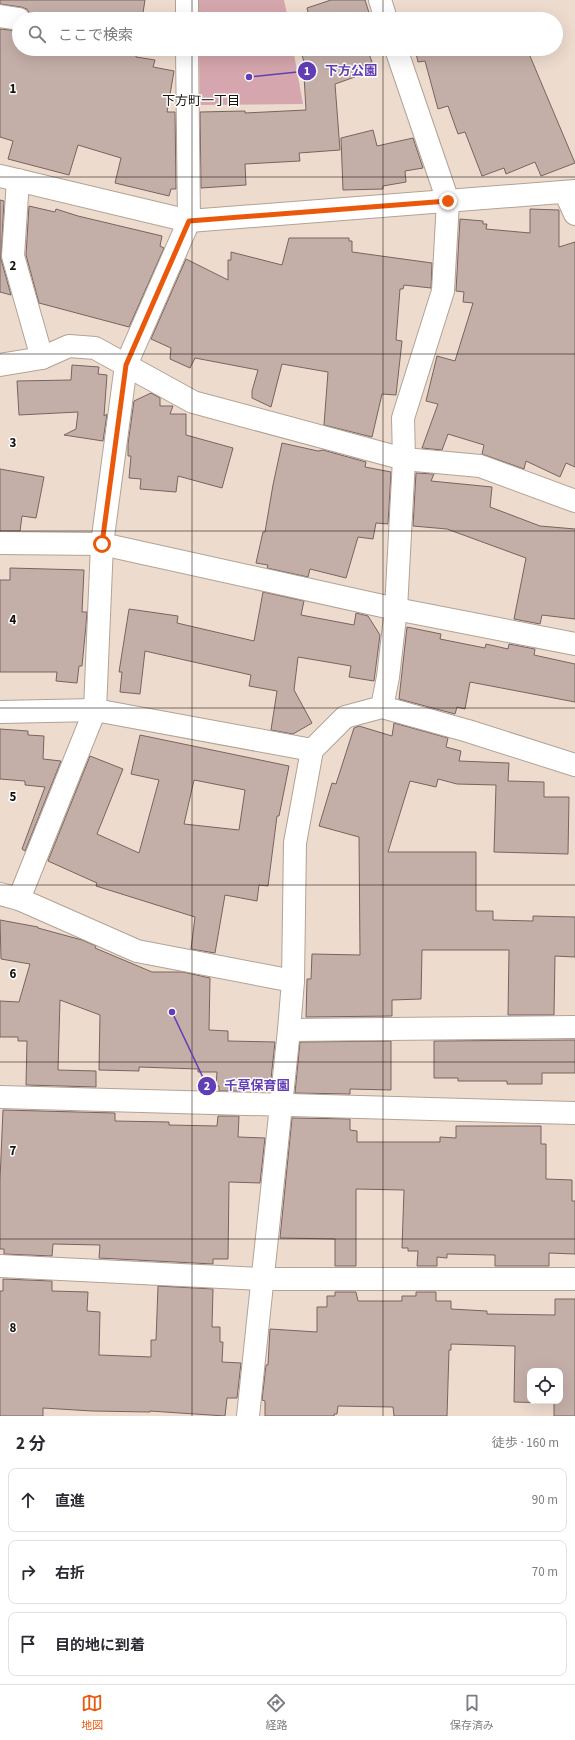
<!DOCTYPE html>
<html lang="ja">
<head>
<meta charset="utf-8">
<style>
  body { margin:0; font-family:"Source Sans 3","Noto Sans JP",sans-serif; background:#f7f7f7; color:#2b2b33 }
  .controls { position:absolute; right:12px; bottom:12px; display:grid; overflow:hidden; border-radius:8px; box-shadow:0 4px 16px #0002 }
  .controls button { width:36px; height:36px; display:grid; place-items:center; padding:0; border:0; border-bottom:1px solid #e1e1e2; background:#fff; color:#2b2b33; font:20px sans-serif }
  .stop { position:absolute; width:12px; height:12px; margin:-9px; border:3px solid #ea580c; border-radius:50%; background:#fff }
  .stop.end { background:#ea580c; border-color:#fff; box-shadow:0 1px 4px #0008 }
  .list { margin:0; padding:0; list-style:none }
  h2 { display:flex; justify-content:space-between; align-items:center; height:52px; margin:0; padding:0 16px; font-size:17px }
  h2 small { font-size:13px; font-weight:400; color:#7c7c81 }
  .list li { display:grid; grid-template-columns:26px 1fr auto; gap:12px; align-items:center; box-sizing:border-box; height:64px; margin:0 8px 8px; padding:0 8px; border:1px solid #e1e1e2; border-radius:8px }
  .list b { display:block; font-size:15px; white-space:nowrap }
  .list em { font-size:13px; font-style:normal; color:#7c7c81 }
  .icon { flex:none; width:22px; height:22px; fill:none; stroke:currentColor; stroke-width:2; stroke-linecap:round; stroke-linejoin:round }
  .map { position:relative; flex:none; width:575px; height:1416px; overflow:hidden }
  .search { position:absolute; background:#fff; box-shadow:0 4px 16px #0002; left:12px; right:12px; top:12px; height:44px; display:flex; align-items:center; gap:10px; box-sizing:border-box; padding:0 14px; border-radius:22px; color:#7c7c81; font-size:15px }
  .sheet { height:268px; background:#fff }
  nav { display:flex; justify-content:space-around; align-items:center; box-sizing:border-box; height:56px; border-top:1px solid #e1e1e2; background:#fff; font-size:11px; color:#7c7c81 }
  nav a { display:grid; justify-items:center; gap:2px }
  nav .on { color:#ea580c }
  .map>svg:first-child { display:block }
  .green { fill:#d5a6ad }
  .building { fill:#c4aea8; stroke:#78645f; fill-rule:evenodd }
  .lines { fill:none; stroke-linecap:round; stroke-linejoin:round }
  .minor-casing { stroke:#b3a295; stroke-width:24 }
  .minor { stroke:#fff; stroke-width:22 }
  .route { stroke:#ea580c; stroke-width:5 }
  .grid { fill:none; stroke:#17110c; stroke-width:1; stroke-opacity:0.55 }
  .labels { text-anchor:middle; stroke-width:3; stroke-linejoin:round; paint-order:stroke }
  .neighbourhood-label { font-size:13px; fill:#17110c; stroke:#fff }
  .grid-label { font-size:13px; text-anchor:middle; font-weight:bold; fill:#17110c; stroke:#fff; stroke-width:3; stroke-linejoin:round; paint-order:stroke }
  .leader { fill:none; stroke:#623eb6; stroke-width:1.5 }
  .callout-dot { fill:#623eb6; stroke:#fff; stroke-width:1.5 }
  .mark-label { font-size:12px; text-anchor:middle; font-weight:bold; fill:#fff }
  .callout-label { font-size:13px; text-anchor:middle; font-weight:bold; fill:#623eb6; stroke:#fff; stroke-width:3; stroke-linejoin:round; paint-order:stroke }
</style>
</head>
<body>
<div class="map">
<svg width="575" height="1416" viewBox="0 0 575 1416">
  <rect width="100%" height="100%" fill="#eddbce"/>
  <g class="green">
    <polygon points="199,0 284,0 288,19 199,19"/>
    <polygon points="199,49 293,49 303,104 200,105"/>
  </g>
  <g class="building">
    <polygon points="0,0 145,0 142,19 31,19 30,14 27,9 21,7 0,4"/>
    <polygon points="331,0 365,0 371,19 303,19 301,15 308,12 307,8"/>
    <polygon points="0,29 19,31 19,49 137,49 136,57 155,60 153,67 174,71 167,112 175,112 176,189 171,189 169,196 115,183 121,158 78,145 69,175 8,159 13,141 0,137"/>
    <polygon points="300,49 381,49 369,54 372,62 353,69 355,77 335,84 340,150 299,153 300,161 245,164 246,185 201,188 200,112 245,111 245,113 306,110 304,76 301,67 305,65"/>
    <polygon points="415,49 527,49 575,163 541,176 535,162 506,174 504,168 482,176 465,132 458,134 448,106 438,109 425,61 418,62"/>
    <polygon points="373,130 377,146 413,138 423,168 405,171 406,182 383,186 383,189 343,190 341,138"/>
    <polygon points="0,200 4,201 1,259 11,295 0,292"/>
    <polygon points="29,206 55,212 56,209 78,216 162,236 160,246 164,248 129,327 39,303 26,255"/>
    <polygon points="530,209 559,210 559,247 575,242 575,467 566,463 560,477 526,461 524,469 482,454 484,445 448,434 442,450 422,448 438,404 426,401 437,356 455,361 473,303 463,302 464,292 456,291 460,219 483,221 483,224 487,224 486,229 530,233"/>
    <polygon points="289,238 349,238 349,241 352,241 352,252 432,263 431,288 404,285 403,289 400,289 396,340 402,341 396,395 382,394 372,437 324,425 328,372 282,364 271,407 252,398 252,391 258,370 195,358 190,368 170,359 171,348 151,339 186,259 228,280 228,260 231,260 231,252 282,265"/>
    <polygon points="72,365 99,367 98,374 107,375 104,416 107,414 103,441 64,435 76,429 78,412 19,415 17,381 71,380"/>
    <polygon points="151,393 160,398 160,406 173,406 170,414 186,414 186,435 233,448 222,488 178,476 176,492 140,489 141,479 129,478 131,456 128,456 128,444 134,401"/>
    <polygon points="282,443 318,451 323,450 366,462 365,467 391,472 388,524 376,523 373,539 358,537 346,578 310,569 308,577 267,568 268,565 256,563 263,532 265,532 273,485"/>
    <polygon points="0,469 44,477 36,518 22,516 20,531 0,531"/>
    <polygon points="416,473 434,474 431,481 492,487 490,507 540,526 575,529 575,619 542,615 540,624 514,619 526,558 447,529 413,526"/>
    <polygon points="10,568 84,570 82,612 87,612 86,625 82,666 79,666 77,683 56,681 57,672 0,672 0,580 10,580"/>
    <polygon points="263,592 304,601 301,615 354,625 356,613 368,616 380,635 374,681 349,677 351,666 298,657 294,690 312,723 293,734 271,730 277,691 249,686 251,675 145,651 140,694 120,692 122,672 119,672 129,609 178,616 177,623 254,641"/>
    <polygon points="407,627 441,634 440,639 485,648 486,644 508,649 509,644 535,649 534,655 575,664 575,702 470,682 465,709 457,707 455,714 399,699"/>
    <polygon points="394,723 448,738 446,747 461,751 459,761 509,763 508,781 544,782 544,797 569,797 568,854 494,852 496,785 457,784 438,779 436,787 410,781 388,852 476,852 476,911 493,911 493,920 533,921 533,916 575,917 575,957 555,956 554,1015 508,1015 509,950 422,950 421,999 392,1000 392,1016 306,1017 307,979 311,979 312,954 360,955 359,837 319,826 332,783 336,784 354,728 359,726 392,736"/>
    <polygon points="0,729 28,731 28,735 44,736 43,759 61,761 25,851 22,849 45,787 25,785 25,781 0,779"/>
    <path d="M140 735 289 766 279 816H277L268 886 259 885 257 901 225 895 215 953 191 949 195 917 96 886 97 883 48 861 90 756 123 769 97 834 139 853 159 780 131 774ZM194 780 245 790 239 830 184 824Z"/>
    <polygon points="0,920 38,927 38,928 82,940 96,946 95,948 152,972 183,972 210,978 209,1030 228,1031 228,1041 275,1042 270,1088 240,1087 240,1091 219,1091 219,1086 216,1086 217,1072 198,1072 198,1069 139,1067 139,1071 99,1070 100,1015 60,1000 58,1070 96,1071 96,1087 26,1085 27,1041 18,1041 18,1037 0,1037 0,1001 19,1002 30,964 1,959"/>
    <polygon points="575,1040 575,1073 542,1073 542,1084 507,1084 507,1081 458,1081 458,1078 434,1078 434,1041"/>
    <polygon points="391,1041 391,1090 350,1089 350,1094 295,1093 300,1042"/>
    <polygon points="3,1110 115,1113 115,1121 169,1122 169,1125 217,1126 218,1116 239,1116 238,1137 265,1138 260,1183 229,1182 228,1259 213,1259 213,1264 99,1258 100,1245 53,1244 52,1256 4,1254 4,1249 0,1249 0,1180"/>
    <polygon points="292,1118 350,1119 350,1130 357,1131 357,1142 440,1142 440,1137 456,1138 456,1126 541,1126 541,1144 546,1144 546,1179 572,1180 572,1201 575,1201 575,1254 549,1253 549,1266 495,1266 495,1255 447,1254 447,1258 437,1257 437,1266 417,1266 418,1251 408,1251 408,1248 402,1248 404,1190 356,1189 356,1266 335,1266 335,1239 280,1238"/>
    <polygon points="3,1279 52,1281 52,1291 88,1292 87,1311 100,1312 99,1355 151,1357 151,1340 156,1340 158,1286 213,1289 212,1327 220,1327 220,1342 223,1342 222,1362 241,1363 237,1398 227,1398 225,1416 150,1411 150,1412 92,1411 43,1408 43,1416 0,1416 0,1291 3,1291"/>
    <path d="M335 1292H356L358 1301H402V1296H416V1292H436V1301H451V1309L487 1311V1314L555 1315V1299H575V1416H554V1403L514 1402 515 1346 451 1344V1350H449L447 1416H394L393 1407 338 1406 337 1414H334V1416H265V1401L262 1400 266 1365H268L270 1329 317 1332V1307H327V1296H335ZM530 1371H560V1401H530Z"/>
  </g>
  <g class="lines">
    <defs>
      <g id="minor">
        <polyline points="187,0 187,19"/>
        <polyline points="380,0 386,19"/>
        <polyline points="0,16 19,19"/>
        <polyline points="0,176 189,221 575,191"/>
        <polyline points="18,180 13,256 42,358"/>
        <polyline points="565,192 575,214"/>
        <polyline points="0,365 42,358 69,346 95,348 193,402 404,459 480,466 575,501"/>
        <polyline points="0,543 102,544 396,609 575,644"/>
        <polyline points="382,707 468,731 575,765"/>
        <polyline points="0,712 95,710 312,750"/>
        <polyline points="0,894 19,899 137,951 293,981"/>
        <polyline points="19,899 95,710 102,544 126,365 189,221 187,49"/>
        <polyline points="289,1030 575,1027"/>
        <polyline points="0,1097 575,1113"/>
        <polyline points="0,1266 262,1279 575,1279"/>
        <polyline points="248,1416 289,1030 293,981 295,843 312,750 345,717 382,707 388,677 396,609 404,459 403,418 443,291 448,201 396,49"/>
      </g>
    </defs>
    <use href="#minor" class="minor-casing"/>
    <use href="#minor" class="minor"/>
  </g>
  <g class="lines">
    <polyline class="route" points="102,544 126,365 189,221 448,201"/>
  </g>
  <path class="grid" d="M192 0V19M383 0V19M192 49V1416M383 49V1416M0 177H575M0 354H575M0 531H575M0 708H575M0 885H575M0 1062H575M0 1239H575"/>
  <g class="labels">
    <g class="neighbourhood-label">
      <text x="201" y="105">下方町一丁目</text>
    </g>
  </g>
  <g class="grid-label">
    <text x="13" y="93">1</text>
    <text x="13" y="270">2</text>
    <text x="13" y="447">3</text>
    <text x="13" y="624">4</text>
    <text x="13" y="801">5</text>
    <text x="13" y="978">6</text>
    <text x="13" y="1155">7</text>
    <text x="13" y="1332">8</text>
  </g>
  <path class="leader" d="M249 77L307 71M172 1012L207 1086"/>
  <g class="callout-dot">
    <circle cx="249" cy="77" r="4"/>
    <circle cx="172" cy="1012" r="4"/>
    <circle cx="307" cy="71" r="10"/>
    <circle cx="207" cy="1086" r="10"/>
  </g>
  <g class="mark-label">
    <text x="307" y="75">1</text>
    <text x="207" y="1090">2</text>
  </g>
  <g class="callout-label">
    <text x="351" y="75">下方公園</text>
    <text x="257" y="1090">千草保育園</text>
  </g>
</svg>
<div class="controls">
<button><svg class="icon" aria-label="locate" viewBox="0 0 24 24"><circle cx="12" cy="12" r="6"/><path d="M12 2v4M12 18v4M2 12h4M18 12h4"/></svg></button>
</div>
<div class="stop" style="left:102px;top:544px"></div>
<div class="stop end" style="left:448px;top:201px"></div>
<div class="search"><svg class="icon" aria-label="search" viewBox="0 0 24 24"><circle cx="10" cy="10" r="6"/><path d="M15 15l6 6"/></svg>ここで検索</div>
</div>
<section class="sheet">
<h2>2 分<small>徒歩 · 160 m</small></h2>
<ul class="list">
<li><svg class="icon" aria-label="ahead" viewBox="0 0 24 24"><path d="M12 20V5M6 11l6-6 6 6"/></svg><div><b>直進</b></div><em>90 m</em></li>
<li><svg class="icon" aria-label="right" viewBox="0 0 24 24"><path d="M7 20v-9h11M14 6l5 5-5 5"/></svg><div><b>右折</b></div><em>70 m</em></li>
<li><svg class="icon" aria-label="arrive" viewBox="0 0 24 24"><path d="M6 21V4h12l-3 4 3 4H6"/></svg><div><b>目的地に到着</b></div></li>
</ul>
</section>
<nav>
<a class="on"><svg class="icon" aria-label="map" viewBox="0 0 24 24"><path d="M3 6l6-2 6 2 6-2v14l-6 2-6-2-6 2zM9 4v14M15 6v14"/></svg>地図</a>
<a><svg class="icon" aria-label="directions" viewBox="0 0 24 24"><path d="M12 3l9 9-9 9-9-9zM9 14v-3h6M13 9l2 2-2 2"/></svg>経路</a>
<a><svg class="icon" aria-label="saved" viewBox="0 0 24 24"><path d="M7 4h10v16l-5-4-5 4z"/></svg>保存済み</a>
</nav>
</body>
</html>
